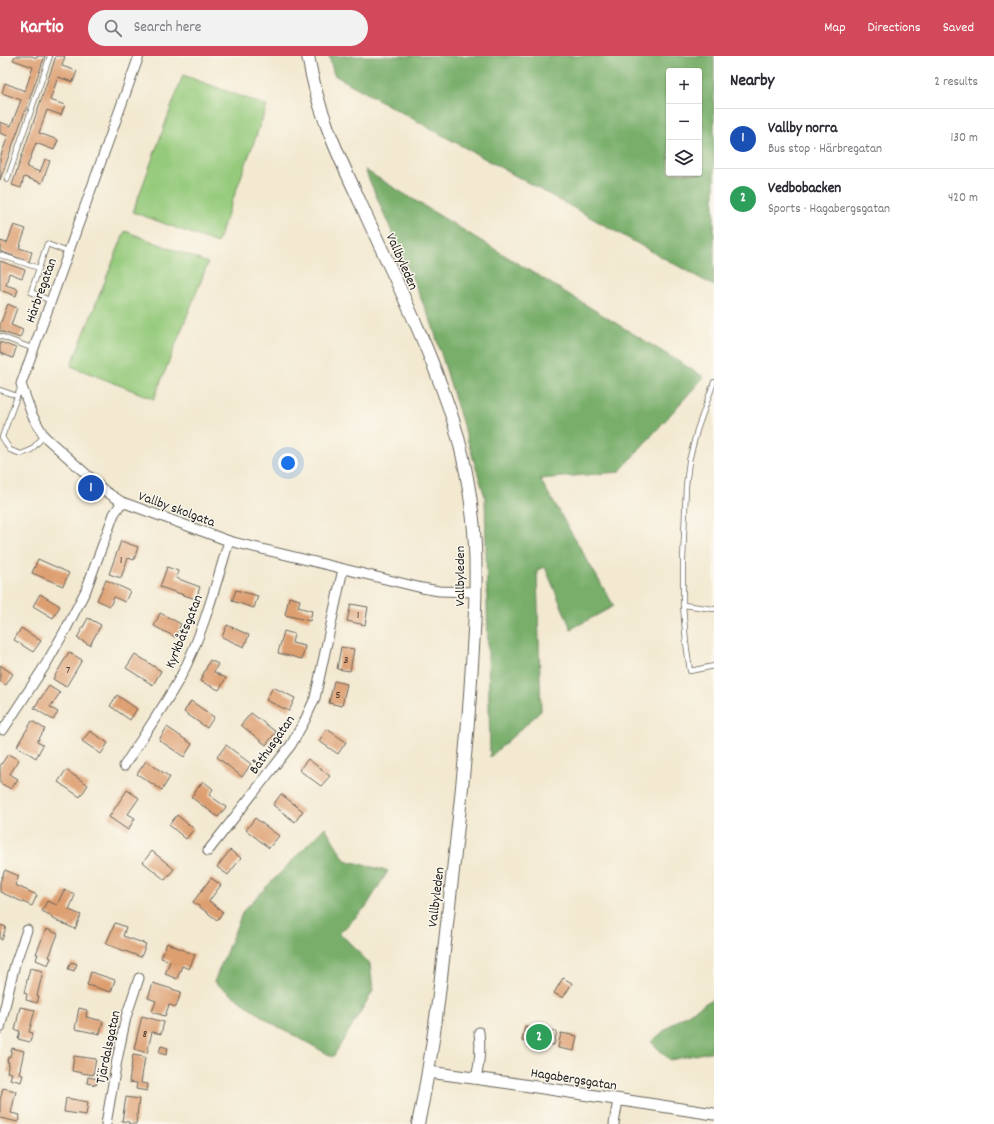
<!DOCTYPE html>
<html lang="en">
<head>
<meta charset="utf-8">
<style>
  body { margin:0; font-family:Dekko,sans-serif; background:#f2f2f3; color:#2b2b33 }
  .controls { position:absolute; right:12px; top:12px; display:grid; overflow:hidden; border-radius:4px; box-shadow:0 1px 3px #0004 }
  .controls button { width:36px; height:36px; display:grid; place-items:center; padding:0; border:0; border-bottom:1px solid #e1e1e2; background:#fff; color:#2b2b33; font:20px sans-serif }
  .you { position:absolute; left:288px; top:407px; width:14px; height:14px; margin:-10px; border:3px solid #fff; border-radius:50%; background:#1a73e8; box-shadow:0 0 0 6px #1a73e833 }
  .badge { display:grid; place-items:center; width:26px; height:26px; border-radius:50%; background:#d1495b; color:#fff; font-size:13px; font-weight:700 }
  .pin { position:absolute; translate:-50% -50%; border:2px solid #fff; box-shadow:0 1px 4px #0006 }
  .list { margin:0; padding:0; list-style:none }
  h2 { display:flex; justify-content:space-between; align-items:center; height:52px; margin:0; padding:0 16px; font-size:17px }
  h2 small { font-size:13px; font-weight:400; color:#7c7c81 }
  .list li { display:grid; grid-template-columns:26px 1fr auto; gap:12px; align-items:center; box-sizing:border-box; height:60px; padding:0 16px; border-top:1px solid #e1e1e2 }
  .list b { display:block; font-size:15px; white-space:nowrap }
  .list p { margin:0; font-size:13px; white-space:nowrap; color:#7c7c81 }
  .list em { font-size:13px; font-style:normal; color:#7c7c81 }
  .icon { flex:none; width:22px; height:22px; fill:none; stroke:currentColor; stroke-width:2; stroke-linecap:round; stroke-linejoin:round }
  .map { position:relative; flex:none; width:714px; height:1068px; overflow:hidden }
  header { display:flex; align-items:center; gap:24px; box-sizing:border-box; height:56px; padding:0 20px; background:#d1495b; color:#fff }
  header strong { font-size:19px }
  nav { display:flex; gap:22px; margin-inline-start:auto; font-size:14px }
  .search { width:280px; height:36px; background:#f2f2f3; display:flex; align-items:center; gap:10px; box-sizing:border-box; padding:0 14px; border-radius:22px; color:#7c7c81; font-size:15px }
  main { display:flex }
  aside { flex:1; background:#fff }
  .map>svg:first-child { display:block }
  .green { fill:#95ca7b; stroke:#58734c }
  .forest { fill:#78ae6b; stroke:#4a6544; fill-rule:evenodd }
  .building { fill:#dd9e6f }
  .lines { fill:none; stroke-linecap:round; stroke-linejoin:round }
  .service-casing { stroke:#67645b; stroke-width:6 }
  .minor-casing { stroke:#67645b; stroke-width:11 }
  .tertiary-casing { stroke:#67645b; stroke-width:13 }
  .secondary-casing { stroke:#67645b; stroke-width:14 }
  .service { stroke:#fff; stroke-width:4.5 }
  .minor { stroke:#fff; stroke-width:9 }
  .tertiary { stroke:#fff; stroke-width:11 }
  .secondary { stroke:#fff; stroke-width:12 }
  .labels { text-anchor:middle; stroke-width:3; stroke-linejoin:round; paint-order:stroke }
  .number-label { font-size:12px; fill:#4c3c31 }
  .street-label { font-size:14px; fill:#1c1c1c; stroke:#fbf7ec }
</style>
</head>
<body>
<header>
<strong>Kartio</strong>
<div class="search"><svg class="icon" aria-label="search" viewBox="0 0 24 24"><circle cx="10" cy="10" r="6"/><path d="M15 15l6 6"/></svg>Search here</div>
<nav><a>Map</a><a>Directions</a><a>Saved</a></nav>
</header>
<main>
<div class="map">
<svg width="714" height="1068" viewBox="0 0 714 1068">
  <rect width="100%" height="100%" fill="#fbf7ec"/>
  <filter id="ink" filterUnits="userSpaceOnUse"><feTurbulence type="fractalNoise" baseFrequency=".025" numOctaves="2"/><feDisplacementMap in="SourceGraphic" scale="8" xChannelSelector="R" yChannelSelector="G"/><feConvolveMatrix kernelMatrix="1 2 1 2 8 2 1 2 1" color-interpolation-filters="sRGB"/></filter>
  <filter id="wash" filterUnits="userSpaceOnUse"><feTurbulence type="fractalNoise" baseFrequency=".012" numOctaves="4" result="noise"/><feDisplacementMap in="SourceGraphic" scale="16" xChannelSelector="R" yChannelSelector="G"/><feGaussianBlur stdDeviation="0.9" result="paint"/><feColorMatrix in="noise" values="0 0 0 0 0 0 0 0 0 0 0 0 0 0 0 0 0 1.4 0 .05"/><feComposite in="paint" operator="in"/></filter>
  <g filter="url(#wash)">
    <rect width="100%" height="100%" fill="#f3e9d1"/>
    <g class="green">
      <polygon points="183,19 267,50 217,187 133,156"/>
      <polygon points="125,175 208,207 154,343 71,310"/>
    </g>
    <g class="forest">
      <path d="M329 0H714V230L334 19ZM669 15H699V117H669Z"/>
      <polygon points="365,114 704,321 619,416 540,423 614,550 571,573 545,511 537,514 541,655 490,701 485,441 432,268"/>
      <polygon points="325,771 345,804 388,815 366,851 340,877 370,908 373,935 333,1001 270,966 214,926 243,855"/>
      <polygon points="714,942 714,995 670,1004 651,986 673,967"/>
    </g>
    <g id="blocks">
      <g class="building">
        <polygon points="15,0 32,0 37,2 37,0 45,0 0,124 0,102 8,80 0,77 0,66 11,70 21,44 2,37 5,27 25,35 33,11 13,4"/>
        <polygon points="56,0 65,0 62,10 77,15 73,26 58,21 50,44 65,49 61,59 47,54 39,77 58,84 54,94 36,87 27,111 40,116 45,103 50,105 42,127 24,121 21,132 12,129"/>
        <polygon points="14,169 26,173 19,192 32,196 29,206 0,195 0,185 7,187"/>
        <polygon points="0,205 25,214 22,222 9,217 6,229 18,233 16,240 0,234"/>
        <polygon points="8,248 17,252 11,269 23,274 20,282 0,275 0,266 1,266"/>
        <polygon points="0,286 16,292 13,302 0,297"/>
        <polygon points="121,485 138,491 134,504 128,502 121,522 109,518"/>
        <polygon points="38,503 69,517 63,530 32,517"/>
        <polygon points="167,511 178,515 176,522 200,531 196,543 160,531"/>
        <polygon points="106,524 130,535 125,546 114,541 110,550 97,544"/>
        <polygon points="236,534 258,540 254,552 232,545"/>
        <polygon points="40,538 60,550 53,562 33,550"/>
        <polygon points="289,541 300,544 298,551 312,555 310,565 285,559"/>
        <polygon points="351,548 368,551 365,569 347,565"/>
        <polygon points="160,557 181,568 175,581 154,570"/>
        <polygon points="88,562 101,569 90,589 77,582"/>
        <polygon points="227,569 249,579 244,591 222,581"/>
        <polygon points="21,572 41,585 33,596 14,584"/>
        <polygon points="284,575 294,578 292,587 305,590 302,603 278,597"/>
        <polygon points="341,591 354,593 350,615 337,613"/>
        <polygon points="69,596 82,604 66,631 53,623"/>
        <polygon points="135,598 161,615 153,629 126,612"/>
        <polygon points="210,604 218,608 214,616 226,622 219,634 200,625"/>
        <polygon points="0,609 13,618 6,629 0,625"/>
        <polygon points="334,625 347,628 342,650 329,647"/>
        <polygon points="49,630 60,637 50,651 58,656 53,664 34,652"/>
        <polygon points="273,631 295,642 289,655 266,644"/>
        <polygon points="117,639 137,653 130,664 110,650"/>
        <polygon points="191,645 214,661 207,672 184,656"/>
        <polygon points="251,657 276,676 266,689 241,669"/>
        <polygon points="32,665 45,673 37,686 43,689 36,702 17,690"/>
        <polygon points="167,671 192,688 184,701 159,684"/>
        <polygon points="327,673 346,686 338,698 319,685"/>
        <polygon points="90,675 108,687 101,698 82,685"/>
        <polygon points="226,689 251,708 242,721 217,701"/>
        <polygon points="8,698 19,704 10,718 18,723 11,733 0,727 0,710"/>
        <polygon points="308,703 330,720 321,730 299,714"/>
        <polygon points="146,705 170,721 162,734 137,718"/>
        <polygon points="66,714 88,729 80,741 58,726"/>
        <polygon points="203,725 213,733 209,739 226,751 218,761 191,741"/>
        <polygon points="127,734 139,742 128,758 135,762 128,774 109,761"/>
        <polygon points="281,738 303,755 295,766 273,749"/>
        <polygon points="177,759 194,773 186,783 169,769"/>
        <polygon points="255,762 279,780 269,792 246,774"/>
        <polygon points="230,794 241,802 228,819 217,811"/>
        <polygon points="152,795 174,813 165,824 143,806"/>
        <polygon points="5,814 19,820 15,829 37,839 32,850 0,836 0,826"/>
        <polygon points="211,822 221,829 209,845 223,856 217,864 193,846"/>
        <polygon points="64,834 75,839 69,854 81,859 75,873 51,862 52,860 42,855 47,845 57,849"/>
        <polygon points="115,867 126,871 123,880 146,888 141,901 106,888"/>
        <polygon points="0,869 6,871 2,884 0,883"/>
        <polygon points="46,873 58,878 49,901 51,902 48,909 36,904 38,898 36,898"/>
        <polygon points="167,887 195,899 189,913 182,910 177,923 165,918 170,905 161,902"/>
        <polygon points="71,906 77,908 74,915 68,913"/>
        <polygon points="30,912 43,915 37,940 39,940 37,947 26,944 27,938 24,937"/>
        <polygon points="91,916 115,924 111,936 87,929"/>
        <polygon points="563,922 572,927 563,942 554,937"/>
        <polygon points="153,927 181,936 176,951 169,949 165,960 152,956 156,945 148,942"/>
        <polygon points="20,951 35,954 29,976 33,977 30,986 18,983 20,975 15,974"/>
        <polygon points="79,952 87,954 86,961 103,965 100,978 75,973"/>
        <polygon points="142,960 164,966 161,978 152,976 147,997 134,993"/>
        <polygon points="525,970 557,976 554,989 546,988 545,990 522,985"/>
        <polygon points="561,977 577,980 574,995 558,992"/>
        <polygon points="161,990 168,992 166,999 159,997"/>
        <polygon points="12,992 24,995 19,1018 23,1019 21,1026 10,1023 12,1017 7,1016 9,1006 7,1006 8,1001 10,1001"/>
        <polygon points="133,999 145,1001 141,1027 148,1028 147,1035 136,1033 137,1027 129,1026"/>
        <polygon points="74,1000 96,1003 93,1019 72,1015"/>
        <polygon points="88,1021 98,1023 96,1029 87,1027"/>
        <polygon points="3,1032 16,1035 11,1057 20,1059 18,1066 0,1062 0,1044"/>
        <polygon points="126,1041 139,1043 136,1068 129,1068 129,1066 122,1065"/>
        <polygon points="66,1042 88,1046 86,1059 64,1056"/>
      </g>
    </g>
  </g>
  <g filter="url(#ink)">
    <use href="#blocks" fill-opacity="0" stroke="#67645b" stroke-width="1"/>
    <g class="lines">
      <defs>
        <g id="service">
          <polyline points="7,124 50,0"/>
          <polyline points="0,199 39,212"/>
          <polyline points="51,245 31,236 47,188 68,196"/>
          <polyline points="0,280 34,293"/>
          <polyline points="714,326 697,374 689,405 686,430 683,505 683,549 686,587 690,615 714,610"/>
          <polyline points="21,330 2,381 10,394 21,398 31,394 44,380"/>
          <polyline points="0,334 17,340"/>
          <polyline points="683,549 714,553"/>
        </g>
        <g id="minor">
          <polyline points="139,0 21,328 32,359 44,380 105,435 122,446 229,485 422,532 439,535 475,536"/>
          <polyline points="3,674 46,608 67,571 86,534 114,458 122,446"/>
          <path d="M124 710C143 680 164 651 181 620 202 580 216 528 229 485"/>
          <polyline points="208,795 291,689 305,664 315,642 343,513"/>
          <polyline points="0,972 15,908 27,874"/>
          <path d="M476 1022C480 1006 481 993 479 976"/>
          <polyline points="106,1068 117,1004 126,961 139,922"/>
          <polyline points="614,1068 618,1044"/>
        </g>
        <polyline id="tertiary" points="429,1016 510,1027 714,1058"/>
        <path id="secondary" d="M308 0C312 22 317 43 325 64 334 92 348 119 360 146 390 213 424 279 448 349 463 391 473 445 475 490 477 534 474 579 471 623 467 693 459 763 451 832 442 911 435 990 418 1068"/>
      </defs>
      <use href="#service" class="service-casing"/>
      <use href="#minor" class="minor-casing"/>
      <use href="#tertiary" class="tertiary-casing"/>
      <use href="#secondary" class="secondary-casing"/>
      <use href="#service" class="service"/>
      <use href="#minor" class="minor"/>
      <use href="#tertiary" class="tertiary"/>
      <use href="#secondary" class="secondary"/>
    </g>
  </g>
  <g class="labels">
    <g class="number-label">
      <text x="121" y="507">1</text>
      <text x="358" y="562">1</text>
      <text x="346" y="607">3</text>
      <text x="68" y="617">7</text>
      <text x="338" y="642">5</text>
      <text x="145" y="981">8</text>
    </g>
    <g class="street-label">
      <text transform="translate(403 205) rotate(66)" y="5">Vallbyleden</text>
      <text transform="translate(40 234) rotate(-70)" y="5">Härbregatan</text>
      <text transform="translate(177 452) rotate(20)" y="5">Vallby skolgata</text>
      <text transform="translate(459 520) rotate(-90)" y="5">Vallbyleden</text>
      <text transform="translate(183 575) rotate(-68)" y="5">Kyrkbåtsgatan</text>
      <text transform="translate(271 688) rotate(-55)" y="5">Båthusgatan</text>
      <text transform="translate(435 841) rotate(-83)" y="5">Vallbyleden</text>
      <text transform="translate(107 991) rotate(-78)" y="5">Tjärdalsgatan</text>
      <text transform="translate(574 1022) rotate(9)" y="5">Hagabergsgatan</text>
    </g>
  </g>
</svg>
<div class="controls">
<button>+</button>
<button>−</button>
<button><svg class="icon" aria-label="layers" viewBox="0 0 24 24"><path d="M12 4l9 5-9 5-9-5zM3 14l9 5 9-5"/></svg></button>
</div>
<div class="you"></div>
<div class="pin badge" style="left:91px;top:432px;background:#1a4fb4">1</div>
<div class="pin badge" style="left:539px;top:981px;background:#2e9e5b">2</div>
</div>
<aside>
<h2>Nearby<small>2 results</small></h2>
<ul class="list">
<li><span class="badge" style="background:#1a4fb4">1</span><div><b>Vallby norra</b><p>Bus stop · Härbregatan</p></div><em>130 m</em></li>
<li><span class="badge" style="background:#2e9e5b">2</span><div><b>Vedbobacken</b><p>Sports · Hagabergsgatan</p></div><em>420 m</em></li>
</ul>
</aside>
</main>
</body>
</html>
